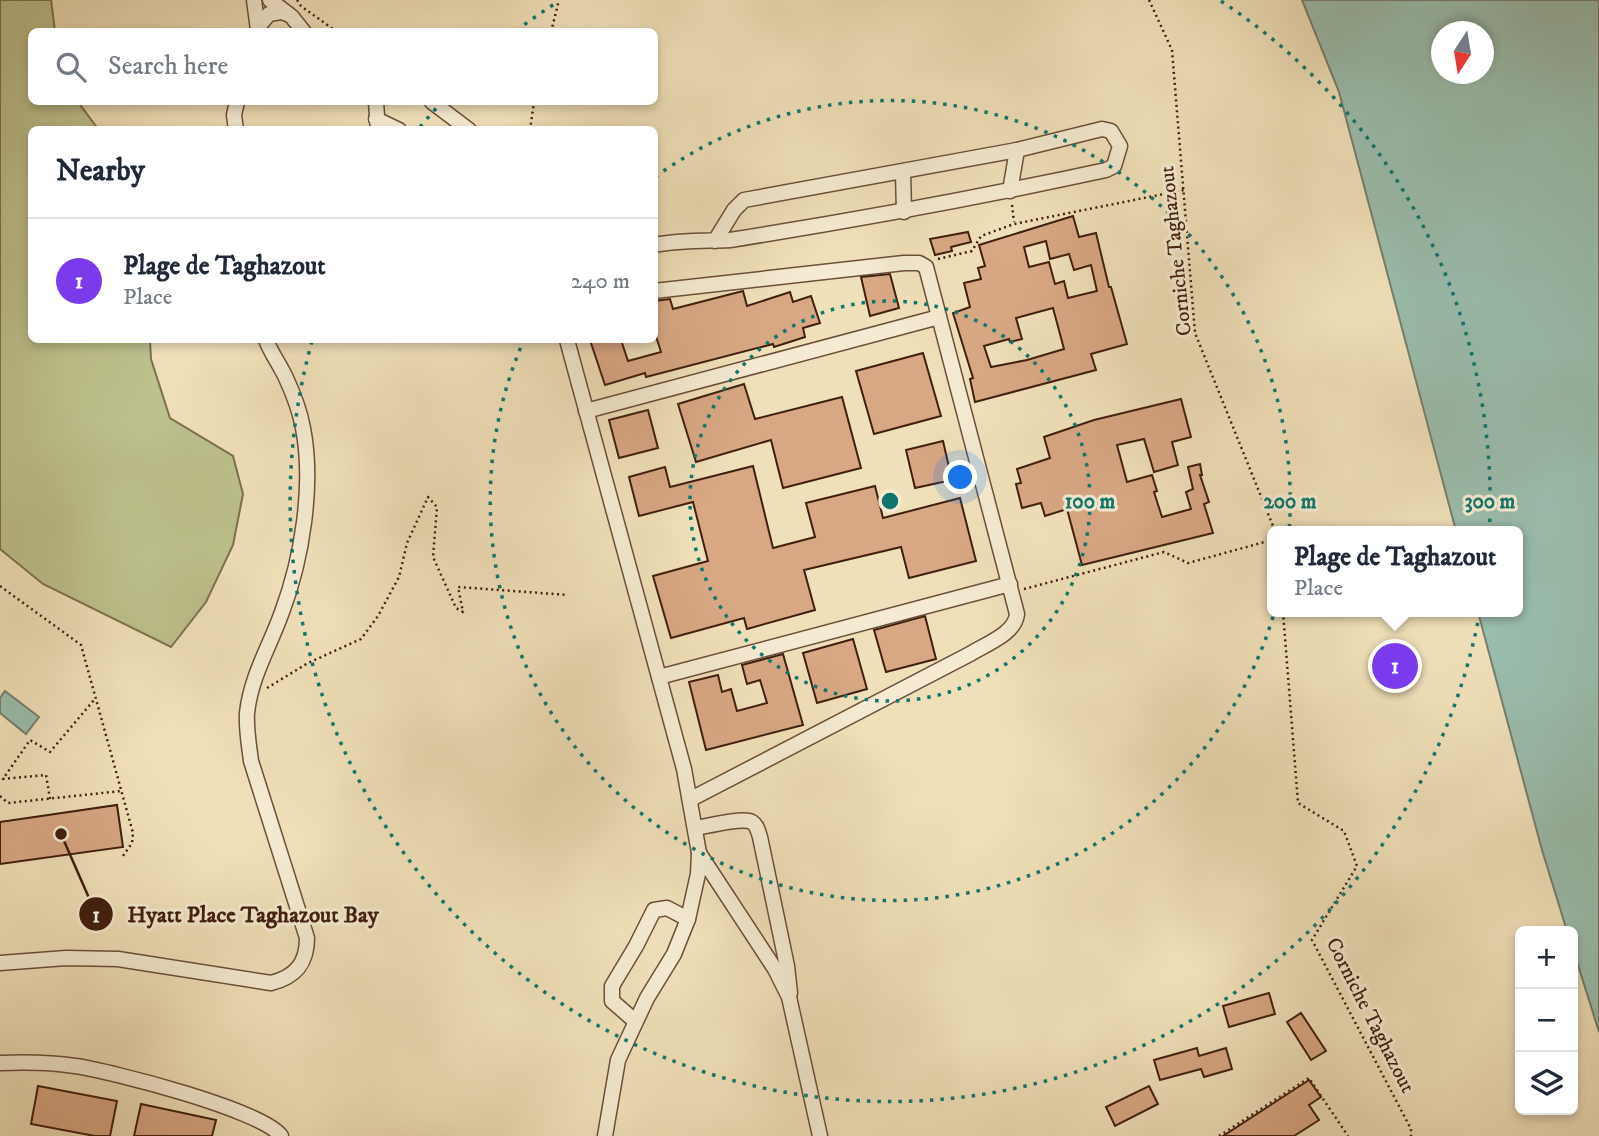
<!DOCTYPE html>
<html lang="en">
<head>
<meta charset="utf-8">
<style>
  body { margin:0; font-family:"IM FELL DW Pica",serif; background:#f6f6f7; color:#1f2937 }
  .controls { position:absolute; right:21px; bottom:21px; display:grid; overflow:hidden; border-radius:10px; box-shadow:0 4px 10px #0003 }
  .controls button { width:63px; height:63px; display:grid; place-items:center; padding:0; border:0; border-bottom:2px solid #e0e1e3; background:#fff; color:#1f2937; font:35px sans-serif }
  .compass { position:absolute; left:1431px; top:21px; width:63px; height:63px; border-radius:50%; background:#fff; box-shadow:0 4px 10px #0003; rotate:192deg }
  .you { position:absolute; left:961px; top:478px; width:24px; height:24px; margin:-18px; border:5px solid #fff; border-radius:50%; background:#1a73e8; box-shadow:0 0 0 10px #1a73e833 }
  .badge { display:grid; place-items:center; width:46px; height:46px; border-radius:50%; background:#7c3aed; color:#fff; font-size:23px; font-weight:700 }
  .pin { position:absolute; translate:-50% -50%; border:4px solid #fff; box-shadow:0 2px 7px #0006 }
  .popup { position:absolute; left:1267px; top:526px; width:256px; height:91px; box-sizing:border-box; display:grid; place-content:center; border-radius:10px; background:#fff; filter:drop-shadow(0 2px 5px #0005); font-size:23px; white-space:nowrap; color:#747a83 }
  .popup b { font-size:26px; color:#1f2937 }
  .popup::after { content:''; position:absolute; left:50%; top:100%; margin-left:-14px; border:14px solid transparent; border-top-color:#fff }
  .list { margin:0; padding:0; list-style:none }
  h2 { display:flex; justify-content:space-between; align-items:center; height:91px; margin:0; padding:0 28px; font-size:30px }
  h2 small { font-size:23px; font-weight:400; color:#747a83 }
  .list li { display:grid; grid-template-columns:46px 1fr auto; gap:21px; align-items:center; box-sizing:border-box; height:126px; padding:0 28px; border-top:2px solid #e0e1e3 }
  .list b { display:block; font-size:26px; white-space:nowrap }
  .list p { margin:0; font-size:23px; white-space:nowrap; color:#747a83 }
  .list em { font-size:23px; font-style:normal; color:#747a83 }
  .icon { flex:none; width:38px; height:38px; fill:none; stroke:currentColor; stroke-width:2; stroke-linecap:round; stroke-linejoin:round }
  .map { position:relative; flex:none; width:1599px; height:1136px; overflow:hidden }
  .search { position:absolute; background:#fff; box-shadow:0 4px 10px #0003; left:28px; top:28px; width:630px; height:77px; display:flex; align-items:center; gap:18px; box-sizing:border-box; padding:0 24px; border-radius:10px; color:#747a83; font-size:26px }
  .panel { position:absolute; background:#fff; box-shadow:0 4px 10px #0003; left:28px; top:126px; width:630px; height:217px; border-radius:10px }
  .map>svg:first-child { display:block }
  .green { fill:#bdc18d; stroke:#7e704e; stroke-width:2 }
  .water { fill:#9abdad; stroke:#767e6e; stroke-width:2; fill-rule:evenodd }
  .building { fill:#d8a784; stroke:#401f0f; stroke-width:2; fill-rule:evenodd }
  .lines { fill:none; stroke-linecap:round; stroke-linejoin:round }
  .minor-casing { stroke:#6c4f3a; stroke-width:17 }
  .path { stroke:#401f0f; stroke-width:2.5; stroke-dasharray:2 3.5; stroke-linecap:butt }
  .minor { stroke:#f5ebd2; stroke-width:14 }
  .ring { fill:none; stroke:#0f766e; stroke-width:3.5; stroke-dasharray:3.5 7 }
  .labels { text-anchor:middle; stroke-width:6; stroke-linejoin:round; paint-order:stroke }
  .street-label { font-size:21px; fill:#401f0f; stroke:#f5ebd2 }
  .centre { fill:#0f766e; stroke:#f5ebd2; stroke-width:3.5 }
  .ring-label { font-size:21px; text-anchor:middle; font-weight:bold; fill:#0f766e; stroke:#f5ebd2; stroke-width:6; stroke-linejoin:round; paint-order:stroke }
  .leader { fill:none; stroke:#401f0f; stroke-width:2.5 }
  .callout-dot { fill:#401f0f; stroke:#f5ebd2; stroke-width:2.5 }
  .mark-label { font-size:21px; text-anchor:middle; font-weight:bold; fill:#fff }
  .callout-label { font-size:23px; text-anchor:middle; font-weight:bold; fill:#401f0f; stroke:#f5ebd2; stroke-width:6; stroke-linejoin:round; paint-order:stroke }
</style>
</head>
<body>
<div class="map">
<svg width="1599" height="1136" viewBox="0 0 1599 1136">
  <rect width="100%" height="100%" fill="#f0e0b9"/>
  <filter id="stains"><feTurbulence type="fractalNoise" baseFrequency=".00286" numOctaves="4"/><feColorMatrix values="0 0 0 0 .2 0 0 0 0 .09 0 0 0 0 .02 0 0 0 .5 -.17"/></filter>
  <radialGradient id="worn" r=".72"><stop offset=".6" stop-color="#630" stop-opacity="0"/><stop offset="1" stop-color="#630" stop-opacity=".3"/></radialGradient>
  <polygon class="green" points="0,0 51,0 55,31 32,32 32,102 78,102 98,129 32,130 32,340 150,340 151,359 170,418 233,456 243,494 233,545 206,602 171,647 43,584 0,549"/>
  <g class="water">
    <path d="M1302 0H1599V1032L1573 949V931H1567L1542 850 1478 612H1518V531H1456L1339 92ZM1442 32H1484V74H1442Z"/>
    <polygon points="5,691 39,717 26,734 0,713 0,698"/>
  </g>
  <g class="building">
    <path d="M1073 216 1079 237 1096 233 1109 287H1111L1127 344 1091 354 1096 370 975 402 970 379 973 378 953 313 970 307 964 283 981 279 978 268 985 266 979 245ZM1046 241 1050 259 1069 254 1074 270 1091 265 1097 291 1068 298 1064 281 1055 284 1049 262 1029 267 1024 247ZM1053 308 1064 349 1027 360 991 367 984 346 1009 339 1010 342 1022 339 1016 318Z"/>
    <polygon points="968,232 971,242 951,247 952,251 935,255 930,239"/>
    <polygon points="890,274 899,308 870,316 861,277"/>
    <polygon points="743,291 747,306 790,292 793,302 811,296 820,323 803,328 805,337 774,347 773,344 646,377 645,373 605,385 590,340 621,340 628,361 661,352 654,330 654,301 670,299 673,309"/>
    <polygon points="923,353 941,416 874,434 856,371"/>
    <polygon points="744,384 755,419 842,397 861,468 783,488 771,440 696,462 678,404"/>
    <polygon points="1181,399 1191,437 1172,442 1178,465 1154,472 1144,439 1117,445 1127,482 1152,475 1157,491 1154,492 1162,517 1191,509 1186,492 1193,489 1188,467 1200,464 1202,475 1200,475 1209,502 1204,504 1213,533 1082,565 1067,509 1045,516 1041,503 1022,508 1016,484 1021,483 1017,469 1050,458 1044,437 1094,420"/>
    <polygon points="648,410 658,448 619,458 609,420"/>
    <polygon points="943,441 952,480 915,488 906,450"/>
    <polygon points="753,466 773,548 815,537 806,503 875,486 883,518 960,498 976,561 909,578 901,547 804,570 815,610 747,629 744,618 671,638 653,576 708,561 693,502 639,516 629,477 665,467 670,487"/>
    <polygon points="925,616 936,659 886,672 874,630"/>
    <polygon points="853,639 867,689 817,703 803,653"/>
    <polygon points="783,654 803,725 706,750 689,682 718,675 722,692 731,689 737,711 767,703 760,680 747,684 742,665"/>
    <polygon points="117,805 123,847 0,864 0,822"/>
    <polygon points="1269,993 1275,1014 1229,1027 1223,1006"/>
    <polygon points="1301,1013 1326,1051 1311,1060 1287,1022"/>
    <polygon points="1197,1048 1199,1056 1226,1048 1232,1069 1204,1077 1201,1069 1160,1080 1154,1060"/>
    <polygon points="1309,1080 1321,1097 1309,1105 1319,1120 1294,1136 1223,1136"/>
    <polygon points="38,1086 117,1101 110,1136 95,1136 31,1124"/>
    <polygon points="1149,1086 1158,1104 1115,1126 1106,1107"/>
    <polygon points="141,1104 216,1120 212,1136 134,1136"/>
  </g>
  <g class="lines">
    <defs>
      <g id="minor">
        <polyline points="254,0 258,30"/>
        <polyline points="270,0 292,17 304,32"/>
        <polyline points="258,27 269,14 281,12 288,14"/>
        <polyline points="376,102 378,130"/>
        <polyline points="432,102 469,130"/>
        <polyline points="376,119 399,130"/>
        <polyline points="236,130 234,115 237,102"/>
        <polyline points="903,172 904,212"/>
        <polyline points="1010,191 1017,150"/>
        <path d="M654 245C679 240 704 241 730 240 856 220 981 197 1106 170L1114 166 1120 146 1111 131 1102 129 1017 150 744 200 734 210 715 241"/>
        <path d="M654 291 904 263H919L926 267 1017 614C1015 634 986 644 970 654L691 799"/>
        <polyline points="567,340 684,769 699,853 698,874 688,919 674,954 647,998 618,1060 605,1136"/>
        <polyline points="586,411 939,317"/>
        <polyline points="659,677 1010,584"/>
        <path d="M696 828C708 826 742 817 752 822 757 825 758 831 760 837L787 966 790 993"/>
        <polyline points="699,853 775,969 789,997 820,1136"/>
        <path d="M0 963 66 958 118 959 271 983C295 977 307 964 307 938L251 761C249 745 246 729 247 713 251 676 270 646 282 612 302 559 314 485 303 428 300 412 293 393 286 378 280 365 271 353 266 340"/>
        <polyline points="635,1021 612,1001 612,986 636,946 654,910 667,908 688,919"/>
        <path d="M0 1063C25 1062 50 1062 75 1066 111 1071 262 1110 281 1136"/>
      </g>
    </defs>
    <use href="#minor" class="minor-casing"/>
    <g class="path">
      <polyline points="297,0 301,6 337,32"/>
      <polyline points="1149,0 1172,50 1195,333 1275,531"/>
      <polyline points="551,32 559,0"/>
      <polyline points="530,130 534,102"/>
      <polyline points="1012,205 1014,222"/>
      <polyline points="938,259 972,251 981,236 1014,224 1184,190"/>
      <polyline points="0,586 81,645 133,833 132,843 123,856"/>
      <polyline points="1024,589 1164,552 1188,563 1272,540"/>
      <polyline points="1283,612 1298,803 1344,831 1357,866 1312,940 1411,1129 1411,1136"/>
      <polyline points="267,688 308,663 361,639 378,616 399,577 407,543 428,497 437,507 433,557 456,608 463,612 458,587 568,595"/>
      <polyline points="0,796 8,803 121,791"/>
      <polyline points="50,799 46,775 3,779 30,740 50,752 94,700"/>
      <polyline points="1219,1136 1309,1078 1348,1136"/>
    </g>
    <use href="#minor" class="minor"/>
  </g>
  <g class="ring">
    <circle cx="890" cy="501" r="200"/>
    <path d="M655 177A400 400 0 1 1 523 342"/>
    <path d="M420 127A600 600 0 0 1 441 103M516 31A600 600 0 0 1 559 1M1221 1A600 600 0 1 1 312 341"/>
  </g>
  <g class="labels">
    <g class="street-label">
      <text transform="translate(1175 251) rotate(-96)" y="7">Corniche Taghazout</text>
      <text transform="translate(1371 1015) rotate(63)" y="7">Corniche Taghazout</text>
    </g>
  </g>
  <circle cx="890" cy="501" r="10" class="centre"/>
  <g class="ring-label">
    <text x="1090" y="508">100 m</text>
    <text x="1290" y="508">200 m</text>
    <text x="1490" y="508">300 m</text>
  </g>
  <path class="leader" d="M61 834L96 914"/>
  <g class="callout-dot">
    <circle cx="61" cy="834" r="7"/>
    <circle cx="96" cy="914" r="18"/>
  </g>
  <g class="mark-label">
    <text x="96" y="922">1</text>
  </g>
  <g class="callout-label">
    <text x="253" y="922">Hyatt Place Taghazout Bay</text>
  </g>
  <rect width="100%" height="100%" filter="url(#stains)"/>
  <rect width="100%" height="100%" fill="url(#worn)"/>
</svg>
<div class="controls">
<button>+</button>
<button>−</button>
<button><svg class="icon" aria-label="layers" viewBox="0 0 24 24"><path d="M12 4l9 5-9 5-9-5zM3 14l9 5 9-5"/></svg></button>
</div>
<svg class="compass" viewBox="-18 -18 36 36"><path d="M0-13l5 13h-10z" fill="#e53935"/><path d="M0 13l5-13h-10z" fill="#747a83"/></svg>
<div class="you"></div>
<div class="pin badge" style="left:1395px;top:666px">1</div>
<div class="popup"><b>Plage de Taghazout</b>Place</div>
<div class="search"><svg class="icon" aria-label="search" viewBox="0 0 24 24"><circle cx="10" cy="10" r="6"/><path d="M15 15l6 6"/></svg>Search here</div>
<section class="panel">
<h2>Nearby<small></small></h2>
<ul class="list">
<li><span class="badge">1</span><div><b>Plage de Taghazout</b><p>Place</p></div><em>240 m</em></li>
</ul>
</section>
</div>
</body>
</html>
